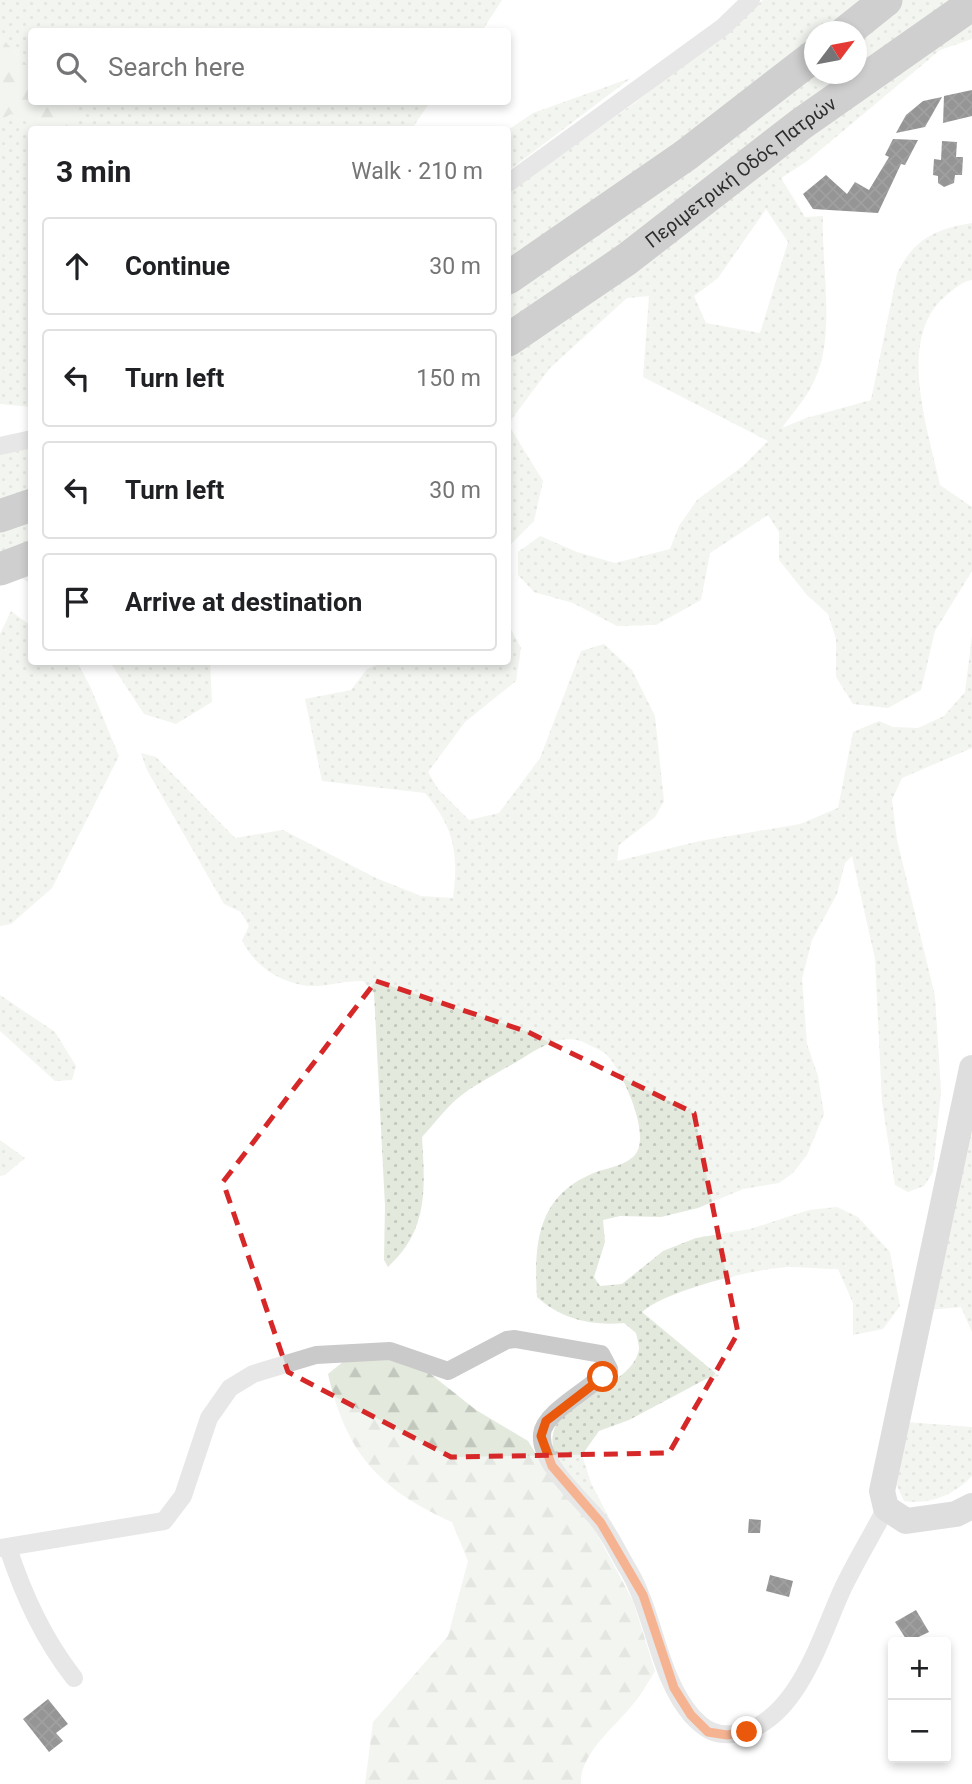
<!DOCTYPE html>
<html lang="en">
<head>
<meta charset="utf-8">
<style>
  body { margin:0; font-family:Roboto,sans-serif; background:#f6f6f6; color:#202124 }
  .controls { position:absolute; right:21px; bottom:21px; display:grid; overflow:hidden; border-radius:7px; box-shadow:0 4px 10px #0003 }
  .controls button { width:63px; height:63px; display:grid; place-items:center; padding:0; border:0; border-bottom:2px solid #e0e0e0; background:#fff; color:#202124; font:35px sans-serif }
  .compass { position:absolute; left:804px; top:21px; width:63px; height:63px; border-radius:50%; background:#fff; box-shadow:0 4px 10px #0003; rotate:58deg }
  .stop { position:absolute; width:21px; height:21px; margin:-16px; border:5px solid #ea580c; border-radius:50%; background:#fff }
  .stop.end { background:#ea580c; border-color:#fff; box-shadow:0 2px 7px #0008 }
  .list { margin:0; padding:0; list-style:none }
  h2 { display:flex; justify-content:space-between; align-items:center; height:91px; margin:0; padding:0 28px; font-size:30px }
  h2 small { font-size:23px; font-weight:400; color:#757577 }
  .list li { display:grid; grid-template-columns:46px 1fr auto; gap:21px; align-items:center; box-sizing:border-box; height:98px; margin:0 14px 14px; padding:0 14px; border:2px solid #e0e0e0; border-radius:7px }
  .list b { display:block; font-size:26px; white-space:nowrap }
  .list em { font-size:23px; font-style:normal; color:#757577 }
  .icon { flex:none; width:38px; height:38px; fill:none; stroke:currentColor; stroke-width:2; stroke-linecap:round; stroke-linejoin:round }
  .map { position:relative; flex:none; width:972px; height:1784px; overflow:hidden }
  .search { position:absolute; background:#fff; box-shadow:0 4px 10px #0003; left:28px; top:28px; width:483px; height:77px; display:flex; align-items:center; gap:18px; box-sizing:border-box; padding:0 24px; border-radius:7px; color:#757577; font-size:26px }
  .panel { position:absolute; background:#fff; box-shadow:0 4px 10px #0003; left:28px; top:126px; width:483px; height:539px; border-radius:7px }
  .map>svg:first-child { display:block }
  .grass { fill:url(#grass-dots); fill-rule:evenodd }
  .forest { fill:url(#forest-firs) }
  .building { fill:url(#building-cross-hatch) }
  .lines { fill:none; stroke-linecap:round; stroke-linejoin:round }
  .street { stroke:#cacaca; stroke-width:18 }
  .secondary { stroke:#b7b7b7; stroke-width:26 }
  .highway { stroke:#949494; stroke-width:33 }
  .route { stroke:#ea580c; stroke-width:9 }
  .marked { fill:none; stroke:#d62828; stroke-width:5; stroke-dasharray:14 9; stroke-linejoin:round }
  .labels { text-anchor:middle; stroke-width:7; stroke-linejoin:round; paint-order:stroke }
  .street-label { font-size:19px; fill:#2d2d2d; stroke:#fff }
</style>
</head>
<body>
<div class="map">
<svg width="972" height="1784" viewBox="0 0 972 1784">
  <defs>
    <pattern id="grass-dots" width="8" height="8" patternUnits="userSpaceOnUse" patternTransform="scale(1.75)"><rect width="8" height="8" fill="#e3e9dd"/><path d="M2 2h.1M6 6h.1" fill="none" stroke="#c3c8be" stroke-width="1.8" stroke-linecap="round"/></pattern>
    <pattern id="forest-firs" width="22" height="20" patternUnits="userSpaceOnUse" patternTransform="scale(1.75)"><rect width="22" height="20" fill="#e3e9dd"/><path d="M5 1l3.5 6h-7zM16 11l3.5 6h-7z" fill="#c3c8be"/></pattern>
    <pattern id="building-cross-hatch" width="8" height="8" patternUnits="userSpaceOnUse" patternTransform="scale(1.75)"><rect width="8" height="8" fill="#141414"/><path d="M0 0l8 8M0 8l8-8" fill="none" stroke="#2e2e2e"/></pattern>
  </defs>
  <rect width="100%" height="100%" fill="#fff"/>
  <g class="grass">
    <polygon points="0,0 502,0 482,31 32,32 31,69 0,36"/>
    <path d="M763 0H972V39L940 50 806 162 781 178 805 217 823 216C821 265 836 335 815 379 807 398 793 412 782 428L806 418 871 400 897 274C913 239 936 229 972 223V280C963 281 957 287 949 293 894 335 928 428 940 485L972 507V571L935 631 921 690 888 708 853 704 836 677V639L828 614 807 595 779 560V532L768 515 710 553 701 600 656 625 617 626 573 603 534 592 518 575V552L540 536 577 552 615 563 670 549 679 526 697 500 743 466 768 441 643 377 649 296 627 298 550 368 508 424 543 481 534 521 508 547V192L636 102ZM814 32H856V74H814ZM766 209 788 242 760 333 706 323 694 296 718 278Z"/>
    <polygon points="631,78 508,171 508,130 533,113"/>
    <polygon points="65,102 430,102 411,130 70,129 78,113"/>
    <polygon points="11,114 43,129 32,130 31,407 0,404 0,121"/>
    <polygon points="31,448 31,584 0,564 0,455"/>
    <polygon points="11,611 31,626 32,662 77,662 90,686 119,756 52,888 11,924 0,926 0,634"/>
    <path d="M508 624 521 648 516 681 465 722 428 772 438 789 469 820 499 813 540 758 581 651 604 644 632 670 655 716 664 801 655 817 619 845 617 861 700 841 800 824 838 808 853 732 879 721 893 727 918 728 944 716 965 692 972 636V748L902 778 892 800 897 840 935 996 941 1091 933 1172 924 1186 908 1192 895 1185 882 1102 875 959 852 856 845 863 837 894 812 940 802 979 807 1044 818 1076 824 1114 807 1155 793 1173 779 1183 743 1189 698 1208 661 1217 620 1216 603 1220 605 1242 594 1277 600 1286 622 1284 663 1251 696 1238 750 1229 809 1210 837 1207 858 1217 890 1252 900 1306 883 1329 853 1335V1303L838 1269C821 1269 804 1267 788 1267 753 1269 667 1290 642 1312L719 1376 706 1379 629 1420 599 1431 582 1455 591 1483 631 1560 557 1461C530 1398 632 1394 639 1349 639 1344 637 1337 636 1333L624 1323C592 1326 561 1319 537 1297 534 1247 536 1199 589 1175 603 1168 620 1168 633 1157 654 1139 623 1073 607 1055 603 1051 595 1048 589 1045 567 1032 546 1044 526 1056 504 1070 478 1082 458 1098 445 1109 433 1125 422 1137 425 1187 429 1230 388 1267L384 1260 385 1206 374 993 363 981C343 980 321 989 302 985 276 980 252 963 242 940L249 926 241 912 224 904 147 770 141 753 156 757 235 838 283 830 376 878 421 896 453 898C459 854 454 827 425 793L322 781 305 699 351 690 367 669 383 662H508Z"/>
    <polygon points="110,662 210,662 212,702 176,724 144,714"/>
    <polygon points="0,995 55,1032 76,1066 72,1080 55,1081 0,1031"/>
    <polygon points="972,1118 972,1332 961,1307 928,1310"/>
    <polygon points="0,1140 25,1158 5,1175 0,1176"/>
    <path d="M906 1422 972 1427V1476C954 1495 930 1505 904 1501L897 1486Z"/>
  </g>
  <g class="forest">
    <polygon points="0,36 31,69 32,102 65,102 78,113 73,128 43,129 11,114 0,121"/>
    <path d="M389 1355 428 1372 476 1410 528 1441 550 1477 595 1530 633 1601 655 1671C648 1682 642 1694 634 1703 617 1725 579 1754 581 1784H365L373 1722 448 1636 468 1561 452 1522C378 1489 346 1452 328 1374L344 1361Z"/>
  </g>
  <g class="building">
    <polygon points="972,90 972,116 943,123 944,96"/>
    <polygon points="942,97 925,127 896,133 906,115 923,101"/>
    <polygon points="893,139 918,140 905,165 901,164 878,213 813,209 803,194 826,175 847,194 855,182 869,190 889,157 885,155"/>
    <polygon points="942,141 957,142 956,157 963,157 962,175 955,175 954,183 944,187 938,183 938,176 933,175 934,159 941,160"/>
    <polygon points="749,1519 761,1520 760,1533 748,1533"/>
    <polygon points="770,1575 793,1581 789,1597 766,1591"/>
    <polygon points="916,1610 929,1632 908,1642 895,1622"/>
    <polygon points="48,1699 68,1724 56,1733 63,1741 49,1752 23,1719"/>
  </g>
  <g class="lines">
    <g class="street">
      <polyline points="508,183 723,27 751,0"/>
      <polyline points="0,446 32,439"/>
      <path d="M0 1548 164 1521 183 1496 209 1418 230 1388 253 1374 316 1355 390 1351 448 1371 507 1340 515 1339 601 1354 609 1369C594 1388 544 1411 542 1434 539 1463 582 1500 599 1521 611 1536 619 1555 629 1571 655 1616 658 1677 692 1716 704 1729 715 1736 733 1734 797 1726 820 1637 843 1588 856 1561 872 1535 886 1508"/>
      <path d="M8 1548C24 1596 43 1638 74 1678"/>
    </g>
    <polyline class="secondary" points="972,1068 882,1491 886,1508 906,1521 956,1514 972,1506"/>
    <g class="highway">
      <polyline points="846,32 886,0"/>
      <polyline points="508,278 686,155 814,56"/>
      <path id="s1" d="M508 340 627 259 801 124 972 4"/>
      <polyline points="0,516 32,505"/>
      <polyline points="0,569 32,557"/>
    </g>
  </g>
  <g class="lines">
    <polyline class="route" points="603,1377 546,1421 541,1436 552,1466 601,1523 643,1595 674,1688 691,1715 708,1732 727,1735 747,1732"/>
  </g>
  <path d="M0 0H972V1784H0ZM376 981 528 1032 694 1113 738 1333 669 1453 451 1457 288 1372 223 1182Z" fill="#fff" fill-opacity=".55" fill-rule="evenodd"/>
  <path class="marked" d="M376 981 528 1032 694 1113 738 1333 669 1453 451 1457 288 1372 223 1182Z"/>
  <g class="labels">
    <g class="street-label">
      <text dy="7" stroke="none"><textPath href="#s1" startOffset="287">Περιμετρική Οδός Πατρών</textPath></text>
    </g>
  </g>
</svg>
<div class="controls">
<button>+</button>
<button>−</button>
</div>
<svg class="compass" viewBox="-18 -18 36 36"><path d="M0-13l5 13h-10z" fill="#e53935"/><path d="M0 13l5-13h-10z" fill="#757577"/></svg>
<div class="stop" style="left:603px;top:1377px"></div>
<div class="stop end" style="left:747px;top:1732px"></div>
<div class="search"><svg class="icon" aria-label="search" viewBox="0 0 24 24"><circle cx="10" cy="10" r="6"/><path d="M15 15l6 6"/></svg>Search here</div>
<section class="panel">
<h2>3 min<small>Walk · 210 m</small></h2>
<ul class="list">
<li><svg class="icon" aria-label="ahead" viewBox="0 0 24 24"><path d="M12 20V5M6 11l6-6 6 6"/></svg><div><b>Continue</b></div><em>30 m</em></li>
<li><svg class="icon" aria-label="left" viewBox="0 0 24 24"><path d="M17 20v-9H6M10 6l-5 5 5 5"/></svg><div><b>Turn left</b></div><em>150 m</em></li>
<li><svg class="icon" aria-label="left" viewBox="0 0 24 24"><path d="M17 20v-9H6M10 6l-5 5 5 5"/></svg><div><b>Turn left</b></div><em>30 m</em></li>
<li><svg class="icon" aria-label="arrive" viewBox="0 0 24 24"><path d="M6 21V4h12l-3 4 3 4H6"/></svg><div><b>Arrive at destination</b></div></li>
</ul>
</section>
</div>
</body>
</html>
